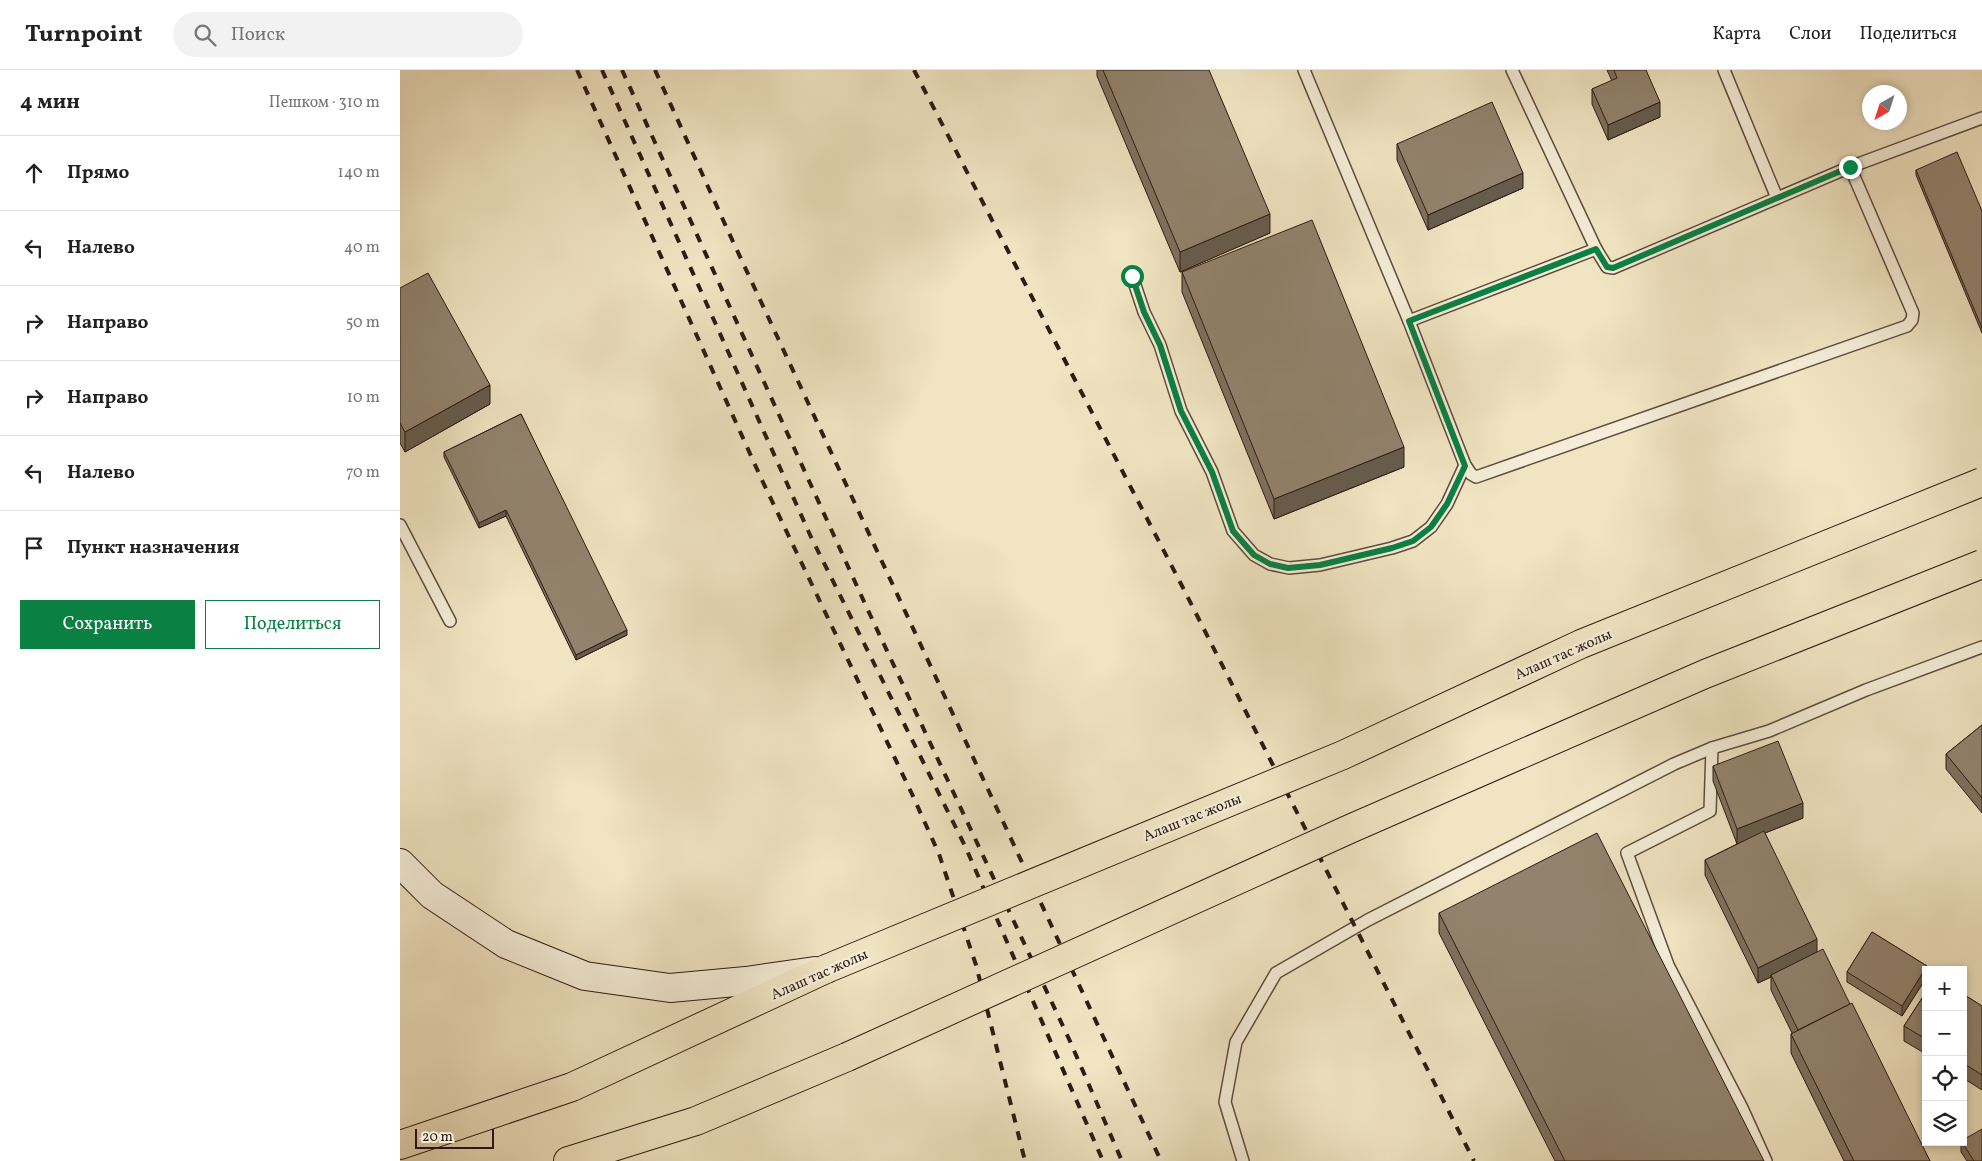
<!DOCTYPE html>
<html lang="ru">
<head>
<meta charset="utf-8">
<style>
  body { margin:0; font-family:Vollkorn,serif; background:#f2f2f2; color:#222 }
  .controls { position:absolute; right:15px; bottom:15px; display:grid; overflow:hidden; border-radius:0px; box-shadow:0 2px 8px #0003 }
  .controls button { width:45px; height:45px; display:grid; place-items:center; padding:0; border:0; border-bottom:1px solid #e0e0e0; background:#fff; color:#222; font:25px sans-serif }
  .compass { position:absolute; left:1462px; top:15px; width:45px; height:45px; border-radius:50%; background:#fff; box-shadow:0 2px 8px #0003; rotate:219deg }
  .scale { position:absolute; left:15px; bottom:12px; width:79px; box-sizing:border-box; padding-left:5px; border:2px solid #2d1a13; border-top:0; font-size:14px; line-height:18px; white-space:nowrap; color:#2d1a13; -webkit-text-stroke:4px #f5edd7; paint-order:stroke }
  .stop { position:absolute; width:15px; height:15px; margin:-11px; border:4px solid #0b8043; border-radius:50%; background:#fff }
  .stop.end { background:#0b8043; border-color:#fff; box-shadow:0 1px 5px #0008 }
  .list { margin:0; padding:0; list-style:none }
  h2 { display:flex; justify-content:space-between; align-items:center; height:65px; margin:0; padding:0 20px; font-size:21px }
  h2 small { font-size:16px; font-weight:400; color:#767676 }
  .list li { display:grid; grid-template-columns:32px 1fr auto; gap:15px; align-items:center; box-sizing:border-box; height:75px; padding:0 20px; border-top:1px solid #e0e0e0 }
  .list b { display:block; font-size:19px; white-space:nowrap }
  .list em { font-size:16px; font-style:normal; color:#767676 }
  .actions { display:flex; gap:10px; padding:15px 20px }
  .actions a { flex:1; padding:11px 0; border:1px solid #0b8043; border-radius:0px; text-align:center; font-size:18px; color:#0b8043 }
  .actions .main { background:#0b8043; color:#fff }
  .icon { flex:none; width:28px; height:28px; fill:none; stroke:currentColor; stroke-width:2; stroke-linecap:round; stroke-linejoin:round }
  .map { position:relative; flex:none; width:1582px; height:1091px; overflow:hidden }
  header { display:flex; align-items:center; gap:30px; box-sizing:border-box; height:70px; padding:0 25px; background:#fff; border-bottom:1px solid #e0e0e0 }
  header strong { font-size:24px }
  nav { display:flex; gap:28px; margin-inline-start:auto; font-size:18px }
  .search { width:350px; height:45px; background:#f2f2f2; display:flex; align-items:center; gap:12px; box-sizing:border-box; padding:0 18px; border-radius:28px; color:#767676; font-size:19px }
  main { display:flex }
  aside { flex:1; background:#fff }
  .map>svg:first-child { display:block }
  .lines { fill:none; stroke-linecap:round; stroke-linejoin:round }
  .service-casing { stroke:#5e4c3f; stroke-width:14 }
  .secondary-casing { stroke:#2d1a13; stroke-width:30 }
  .primary-casing { stroke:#2d1a13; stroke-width:30 }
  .service { stroke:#f5edd7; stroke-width:11 }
  .secondary { stroke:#f5edd7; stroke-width:28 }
  .primary { stroke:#f0e4c2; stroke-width:28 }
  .rail { stroke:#2d1a13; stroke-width:4; stroke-dasharray:9 9; stroke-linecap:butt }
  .primary-bridge-casing { stroke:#2d1a13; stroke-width:30; stroke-linecap:butt }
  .primary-bridge { stroke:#f0e4c2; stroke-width:28 }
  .wall { fill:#7e715f; stroke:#2d1a13 }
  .shaded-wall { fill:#665c4d; stroke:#2d1a13 }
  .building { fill:#92836e; stroke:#2d1a13 }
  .route { stroke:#0b8043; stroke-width:6 }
  .labels { text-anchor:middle; stroke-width:5; stroke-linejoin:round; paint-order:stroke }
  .street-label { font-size:15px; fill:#2d1a13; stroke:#f5edd7 }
</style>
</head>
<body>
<header>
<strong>Turnpoint</strong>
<div class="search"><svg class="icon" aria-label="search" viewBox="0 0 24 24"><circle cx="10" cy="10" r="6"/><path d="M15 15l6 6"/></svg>Поиск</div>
<nav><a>Карта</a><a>Слои</a><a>Поделиться</a></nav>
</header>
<main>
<aside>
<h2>4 мин<small>Пешком · 310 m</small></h2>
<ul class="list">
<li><svg class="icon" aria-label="ahead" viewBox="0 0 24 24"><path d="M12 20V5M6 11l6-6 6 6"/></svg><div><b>Прямо</b></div><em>140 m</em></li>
<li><svg class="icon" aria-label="left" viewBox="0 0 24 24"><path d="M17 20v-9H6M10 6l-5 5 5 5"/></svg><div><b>Налево</b></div><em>40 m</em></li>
<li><svg class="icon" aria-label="right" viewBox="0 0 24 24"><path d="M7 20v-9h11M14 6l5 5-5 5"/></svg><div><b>Направо</b></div><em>50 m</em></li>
<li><svg class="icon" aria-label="right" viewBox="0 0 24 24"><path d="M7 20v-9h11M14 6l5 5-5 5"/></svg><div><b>Направо</b></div><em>10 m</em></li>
<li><svg class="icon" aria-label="left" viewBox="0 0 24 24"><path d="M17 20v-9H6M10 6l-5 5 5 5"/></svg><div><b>Налево</b></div><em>70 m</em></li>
<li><svg class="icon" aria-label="arrive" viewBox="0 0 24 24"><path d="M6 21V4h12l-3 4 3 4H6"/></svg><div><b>Пункт назначения</b></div></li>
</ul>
<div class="actions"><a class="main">Сохранить</a><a>Поделиться</a></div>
</aside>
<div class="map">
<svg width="1582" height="1091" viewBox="0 0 1582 1091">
  <rect width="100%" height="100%" fill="#f0e4c2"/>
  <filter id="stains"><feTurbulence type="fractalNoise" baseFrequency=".004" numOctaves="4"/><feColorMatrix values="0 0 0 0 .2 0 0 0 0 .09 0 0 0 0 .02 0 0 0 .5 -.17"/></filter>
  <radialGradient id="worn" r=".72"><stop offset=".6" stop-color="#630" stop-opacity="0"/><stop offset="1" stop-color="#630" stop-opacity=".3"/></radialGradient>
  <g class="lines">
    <defs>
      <g id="service">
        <polyline points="904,0 1009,251 1065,395 1071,404 1076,407 1507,256 1512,250 1513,243 1450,97"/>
        <polyline points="1112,0 1196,179 1207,197 1213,198 1450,97 1582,48"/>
        <polyline points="1324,0 1377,128"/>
        <polyline points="732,206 744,242 760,275 781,341 812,402 833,461 854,485 870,494 889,498 920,495 992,478 1013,471 1031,457 1047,434 1065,395"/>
        <polyline points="1009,251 1196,179"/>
        <polyline points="0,455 50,551"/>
        <polyline points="1312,678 1310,741 1227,783 1268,895 1342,1038 1366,1091"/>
        <polyline points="843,1091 825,1032 836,972 876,903 968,850 1274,694 1312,678 1369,661 1466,620 1582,577"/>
      </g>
      <polyline id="secondary" points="0,793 32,825 106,874 185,906 270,918 346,911 415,901"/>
      <g id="primary">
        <polyline points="0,1075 172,1017 426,899"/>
        <polyline points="168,1091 296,1051 447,987"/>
      </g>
    </defs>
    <use href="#service" class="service-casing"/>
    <use href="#secondary" class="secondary-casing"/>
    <use href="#primary" class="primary-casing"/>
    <use href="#service" class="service"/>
    <use href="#secondary" class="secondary"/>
    <use href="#primary" class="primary"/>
    <g class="rail">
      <polyline points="177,0 361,408 512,724 539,784 576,895 625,1091"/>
      <polyline points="202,0 411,467 565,776 703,1091"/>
      <polyline points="222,0 466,536 669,969 722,1091"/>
      <polyline points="255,0 329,163 761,1091"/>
      <polyline points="514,0 780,512 1074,1091"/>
    </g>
    <defs>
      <g id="primary-bridge">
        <polyline points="426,899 943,685 1181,574 1582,412"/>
        <polyline points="447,987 952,758 1305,604 1582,494"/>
      </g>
    </defs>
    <use href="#primary-bridge" class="primary-bridge-casing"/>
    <use href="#primary-bridge" class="primary-bridge"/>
  </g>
  <g class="wall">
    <polygon points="697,0 703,0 870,163 780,202 697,6"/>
    <polygon points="1207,0 1246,0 1260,47 1208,70 1192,34 1192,19 1212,11"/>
    <polygon points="997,74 1123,118 1028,160 997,90"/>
    <polygon points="1516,100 1582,141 1582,263 1516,105"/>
    <polygon points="782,202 1004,397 874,449 782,222"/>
    <polygon points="0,218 90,334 5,382 0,373"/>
    <polygon points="121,344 227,565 176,590 106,446 79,458 44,387 44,382"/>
    <polygon points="1582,655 1582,743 1546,699 1546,684"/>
    <polygon points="1313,696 1403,748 1365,763 1417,882 1530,1091 1444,1091 1391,983 1391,964 1392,963 1371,920 1371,907 1358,913 1305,805 1305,790 1337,774 1313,711"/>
    <polygon points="1039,843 1364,1091 1155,1091 1039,863"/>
    <polygon points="1472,862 1527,896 1527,900 1526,900 1526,908 1502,946 1447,912 1447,902"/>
    <polygon points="1526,922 1526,984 1504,971 1504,956"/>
    <polygon points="1563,924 1582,936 1582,1020 1563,1008"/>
    <polygon points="1561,1072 1563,1072 1582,1091 1567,1091 1561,1082"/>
  </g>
  <g class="shaded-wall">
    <polygon points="1260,32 1260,47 1208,70 1208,55"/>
    <polygon points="1123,103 1123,118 1028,160 1028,145"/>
    <polygon points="870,144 870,163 780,202 780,182"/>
    <polygon points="90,315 90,334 5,382 5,362"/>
    <polygon points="1004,377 1004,397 874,449 874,429"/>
    <polygon points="106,440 106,446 79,458 79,453"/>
    <polygon points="227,560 227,565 176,590 176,585"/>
    <polygon points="1403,733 1403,748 1337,774 1337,759"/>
    <polygon points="1417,869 1417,884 1371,905 1371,907 1358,913 1358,898"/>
    <polygon points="1527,896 1527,900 1526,900 1526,908 1502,946 1502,936"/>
  </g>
  <g class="building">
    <polygon points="703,0 809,0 870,144 780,182"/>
    <polygon points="1214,0 1246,0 1260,32 1208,55 1192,19 1217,8"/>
    <polygon points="1092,32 1123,103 1028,145 997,74"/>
    <polygon points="1557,82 1582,141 1582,258 1516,100"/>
    <polygon points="912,150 1004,377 874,429 782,202"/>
    <polygon points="28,203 90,315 5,362 0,353 0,218"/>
    <polygon points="121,344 227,560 176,585 106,440 79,453 44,382"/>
    <polygon points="1582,655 1582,728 1546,684"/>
    <polygon points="1378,671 1403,733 1337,759 1313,696"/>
    <polygon points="1364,761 1417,869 1358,898 1305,790"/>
    <polygon points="1197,763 1364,1091 1165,1091 1039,843"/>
    <polygon points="1472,862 1527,896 1502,936 1447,902"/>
    <polygon points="1423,879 1450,934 1398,960 1371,905"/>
    <polygon points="1526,922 1526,969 1504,956"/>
    <polygon points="1563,924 1582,936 1582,1005 1563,993"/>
    <polygon points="1452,933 1530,1091 1454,1091 1391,964"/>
    <polygon points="1582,1059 1582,1091 1574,1091 1562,1072 1563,1072 1563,1070"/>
  </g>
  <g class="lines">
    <polyline class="route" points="732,206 744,242 760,275 781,341 812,402 833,461 854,485 870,494 888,498 920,495 992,478 1013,471 1031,457 1047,434 1065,396 1009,251 1196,179 1207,197 1213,198 1450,97"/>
  </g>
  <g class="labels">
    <g class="street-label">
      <text transform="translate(1163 584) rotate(-24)" y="5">Алаш тас жолы</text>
      <text transform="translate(792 747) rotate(-22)" y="5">Алаш тас жолы</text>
      <text transform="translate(419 904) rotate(-24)" y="5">Алаш тас жолы</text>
    </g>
  </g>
  <rect width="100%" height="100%" filter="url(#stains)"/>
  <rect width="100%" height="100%" fill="url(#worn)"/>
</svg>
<div class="controls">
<button>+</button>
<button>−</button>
<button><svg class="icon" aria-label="locate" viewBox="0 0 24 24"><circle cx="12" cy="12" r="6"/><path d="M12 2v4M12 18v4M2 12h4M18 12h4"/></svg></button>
<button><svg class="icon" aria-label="layers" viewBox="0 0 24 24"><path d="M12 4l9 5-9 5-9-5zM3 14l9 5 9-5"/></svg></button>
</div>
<svg class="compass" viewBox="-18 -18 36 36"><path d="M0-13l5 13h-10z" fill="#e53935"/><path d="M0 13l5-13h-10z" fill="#767676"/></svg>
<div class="scale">20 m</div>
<div class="stop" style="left:732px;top:206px"></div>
<div class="stop end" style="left:1450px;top:97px"></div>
</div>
</main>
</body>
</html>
